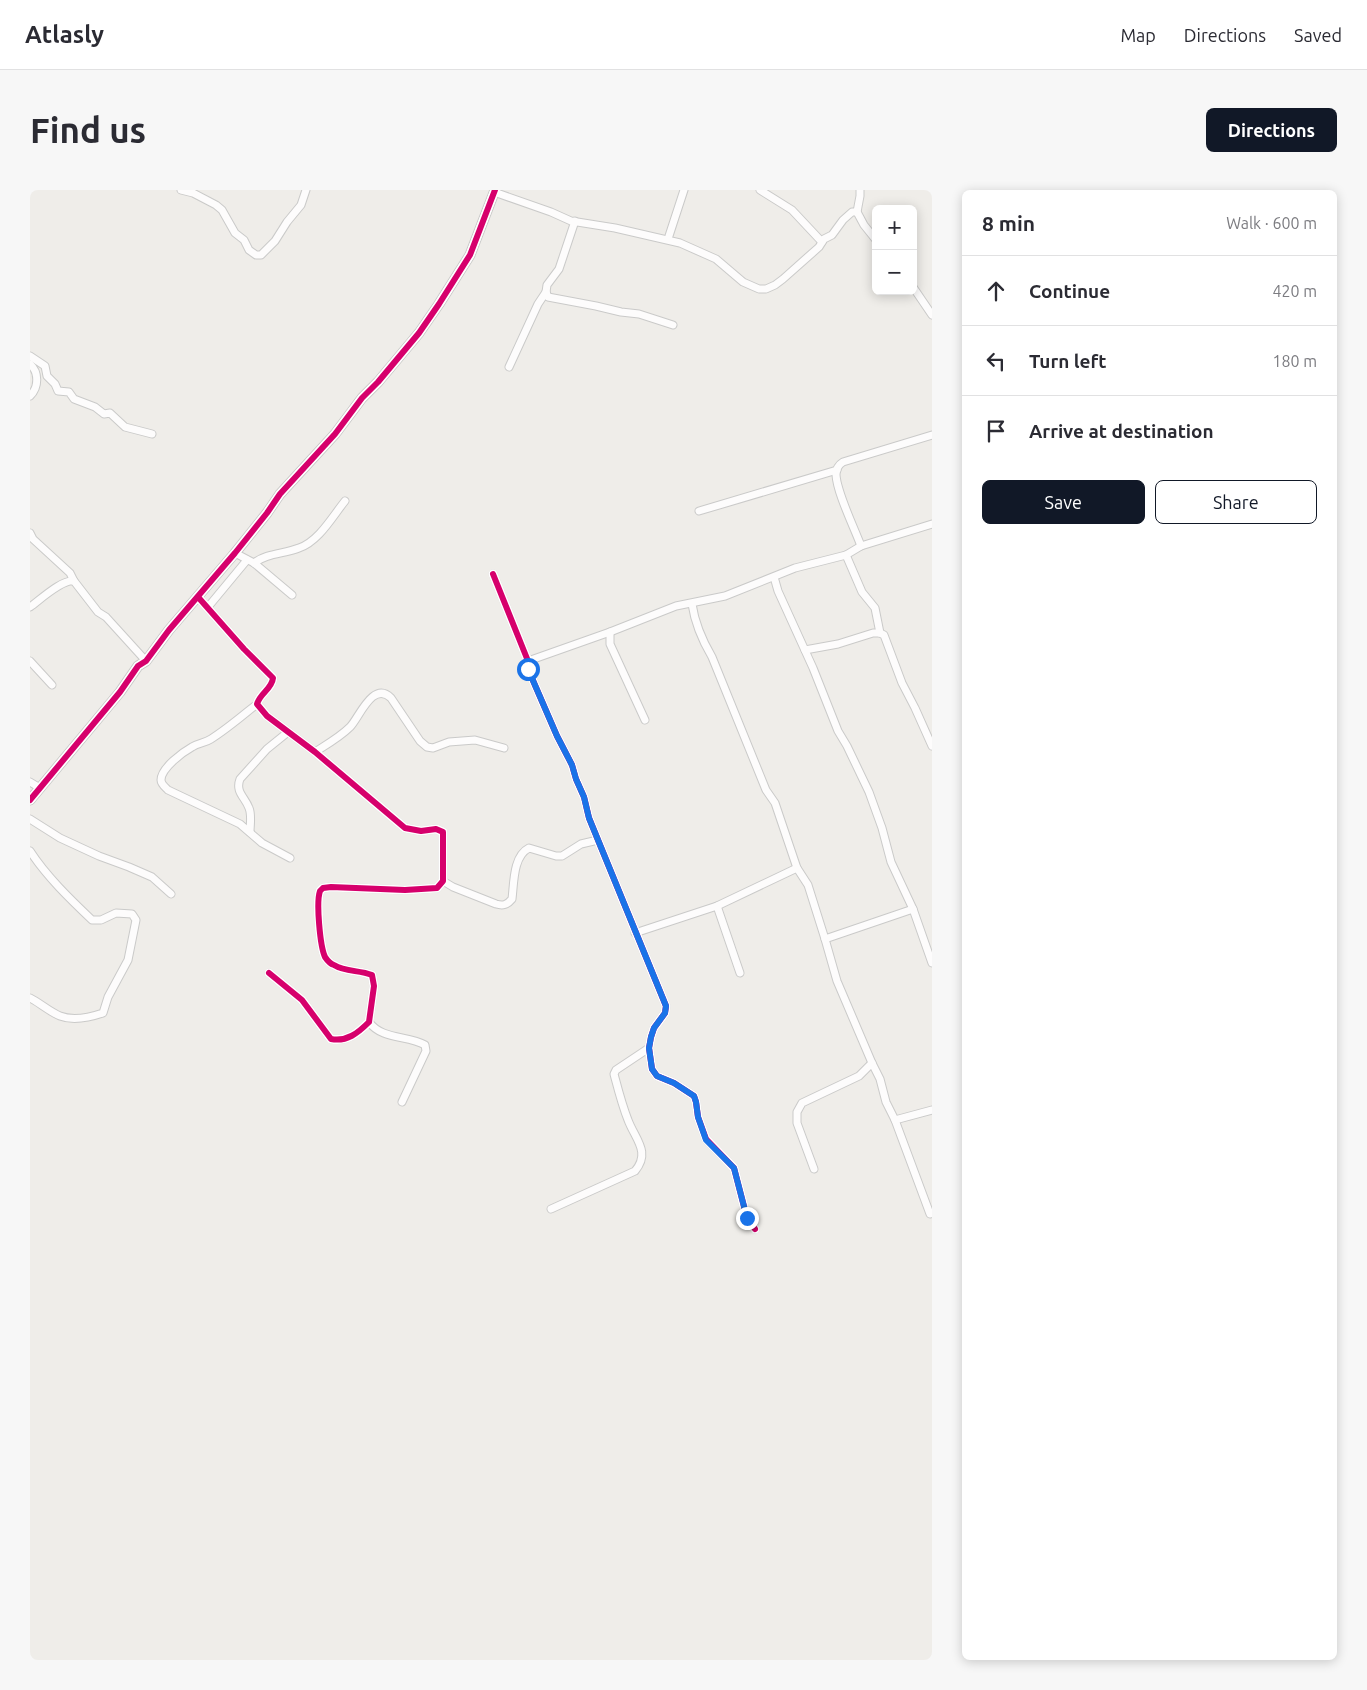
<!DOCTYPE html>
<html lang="en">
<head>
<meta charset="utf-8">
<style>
  body { margin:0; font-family:Ubuntu,sans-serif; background:#f7f7f7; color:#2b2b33 }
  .controls { position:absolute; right:15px; top:15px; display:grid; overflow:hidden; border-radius:8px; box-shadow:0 2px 12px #0003 }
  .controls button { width:45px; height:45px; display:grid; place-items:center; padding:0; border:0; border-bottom:1px solid #e1e1e2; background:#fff; color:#2b2b33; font:25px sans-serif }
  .stop { position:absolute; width:15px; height:15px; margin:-11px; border:4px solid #1a73e8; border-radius:50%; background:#fff }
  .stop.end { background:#1a73e8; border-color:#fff; box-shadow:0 1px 5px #0008 }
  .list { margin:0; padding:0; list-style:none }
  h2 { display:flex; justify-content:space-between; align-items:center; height:65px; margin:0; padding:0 20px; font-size:21px }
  h2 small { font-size:16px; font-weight:400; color:#7c7c81 }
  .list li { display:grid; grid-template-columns:32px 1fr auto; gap:15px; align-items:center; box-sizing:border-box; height:70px; padding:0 20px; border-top:1px solid #e1e1e2 }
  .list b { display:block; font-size:19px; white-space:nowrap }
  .list em { font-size:16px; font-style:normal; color:#7c7c81 }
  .actions { display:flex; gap:10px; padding:15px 20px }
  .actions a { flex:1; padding:11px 0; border:1px solid #111827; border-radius:8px; text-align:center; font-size:18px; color:#111827 }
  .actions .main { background:#111827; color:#fff }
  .icon { flex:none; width:28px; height:28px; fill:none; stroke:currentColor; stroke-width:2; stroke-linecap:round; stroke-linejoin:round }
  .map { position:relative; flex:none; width:902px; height:1470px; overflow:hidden; border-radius:8px }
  header { display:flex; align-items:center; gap:30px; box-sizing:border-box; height:70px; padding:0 25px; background:#fff; border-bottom:1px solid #e1e1e2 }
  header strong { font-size:24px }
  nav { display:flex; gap:28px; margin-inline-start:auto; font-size:18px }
  .intro { display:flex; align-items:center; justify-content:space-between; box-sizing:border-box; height:120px; padding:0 30px }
  h1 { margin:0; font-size:35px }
  .button { padding:12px 22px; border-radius:8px; background:#111827; color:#fff; font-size:18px; font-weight:700 }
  main { display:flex; gap:30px; padding:0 30px }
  aside { flex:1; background:#fff; border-radius:8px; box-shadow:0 2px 12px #0003 }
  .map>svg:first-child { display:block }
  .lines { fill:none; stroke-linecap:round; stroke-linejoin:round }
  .minor-casing { stroke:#cacac9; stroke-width:9 }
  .tertiary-casing { stroke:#cacac9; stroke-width:11 }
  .minor { stroke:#fdfcfc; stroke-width:7 }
  .tertiary { stroke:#fdfcfc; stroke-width:9 }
  .cycleway-casing { stroke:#fff; stroke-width:9 }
  .cycleway { stroke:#d6006c; stroke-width:6 }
  .route { stroke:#1a73e8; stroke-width:6 }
</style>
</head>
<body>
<header>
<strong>Atlasly</strong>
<nav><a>Map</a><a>Directions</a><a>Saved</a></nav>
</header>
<div class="intro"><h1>Find us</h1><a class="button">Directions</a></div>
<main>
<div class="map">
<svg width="902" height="1470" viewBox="0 0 902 1470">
  <rect width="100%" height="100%" fill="#efede9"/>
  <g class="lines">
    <defs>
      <g id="minor">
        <polyline points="151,0 163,3 186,15 192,20 205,43 214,50 219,60 226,65 231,65 245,51 257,32 271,15 276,0"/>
        <polyline points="730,0 762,20 792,52"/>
        <polyline points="464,2 521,22 541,31 585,38 650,53 686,69 713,92 729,99 736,99 745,95 753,89 789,57 794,49 802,45 813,30 822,22 827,22 834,35 846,50"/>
        <polyline points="827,22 830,6 830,0"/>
        <polyline points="545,31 529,79 517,95 516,102 518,107 566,116 591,122 609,124 643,135"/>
        <polyline points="638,49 654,0"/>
        <polyline points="883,97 902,125"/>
        <polyline points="0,166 15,176 17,186 25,194 28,201 39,202 44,209 65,217 74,224 80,223 95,237 122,244"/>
        <path d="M0 174C9 182 9 197 0 206"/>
        <polyline points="479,177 508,114 516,102"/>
        <polyline points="669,321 807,280"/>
        <polyline points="0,343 3,349 40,383 44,391"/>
        <path d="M831 356C824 337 807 303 806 285 806 279 808 275 813 272L902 245"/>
        <polyline points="205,363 224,373 262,405"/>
        <polyline points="816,365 832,402 845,418 850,443"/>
        <path d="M224 373C237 363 254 364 269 358 289 351 302 327 315 311"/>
        <polyline points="463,384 498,471 498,479 527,546 542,575 546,589 554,607 559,628 636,816 635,823 624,838 621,847 619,858 622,879 627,886 644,893 664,906 666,912 668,927 676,949 704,978 717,1028 725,1039"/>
        <polyline points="744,387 748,401 783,478 808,541 817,556 839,602 852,638 861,672 883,719 902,773"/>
        <path d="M168 407 214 459 243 488C242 499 230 503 227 514L237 526 285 562 375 638 391 641 406 639 413 642V691L407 698 375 700 301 697 293 698 290 701C286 712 290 756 295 767 297 770 301 774 304 775 315 782 329 780 342 785L344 796 339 832C328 843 317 852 301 849L272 810 239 783"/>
        <path d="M662 414C665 434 672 450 682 467L736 600 745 613 767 678 778 695 795 749"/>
        <path d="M0 417C10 410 32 389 44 391L68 422 76 427 116 471"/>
        <polyline points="178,417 217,370"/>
        <polyline points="580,442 580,454 615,530"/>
        <polyline points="775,460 808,454 843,443 850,443 854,445 872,493 885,518 902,556"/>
        <polyline points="0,471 22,495"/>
        <polyline points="498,471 580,442 646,416 695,406 765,378 816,365 831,356 902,334"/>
        <path d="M227 514C212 526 197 539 181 549 175 553 168 553 162 557 153 562 131 578 131 590 131 594 135 597 138 600L210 634 232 653 260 668"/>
        <path d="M285 562C296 555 310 547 320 537 329 528 343 490 361 508L390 551 397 557 403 558 419 552 445 550 474 558"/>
        <polyline points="0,592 10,598"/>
        <polyline points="0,629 30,648 69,666 99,677 122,687 141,704"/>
        <path d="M220 642C220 635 222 625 219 618 215 607 205 602 210 589L237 559 258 542"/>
        <path d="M0 661C16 686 41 710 62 730H71L86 723 102 724 106 730 98 770 78 807 73 823C61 827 43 831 30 826 20 822 10 813 0 808"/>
        <path d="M413 691 423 697 466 714C473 716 477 715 482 709 484 693 483 666 499 658L526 666H532L551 654 568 650"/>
        <polyline points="687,716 710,783"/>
        <polyline points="883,719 795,749 807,791 842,873 850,889 856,912 865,930 900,1024"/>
        <polyline points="605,743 687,716 767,678"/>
        <path d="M339 832C352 850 378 845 395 855L396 861 372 912"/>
        <polyline points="865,930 902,920"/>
        <polyline points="784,979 767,933 767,922 772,913 829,886 842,873"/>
        <path d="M521 1019 605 981C621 962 605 949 598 930 592 915 588 899 584 884L586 880 619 858"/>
      </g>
      <polyline id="tertiary" points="0,610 90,502 108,476 116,471 139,440 205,363 237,323 250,304 305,244 332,208 348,192 389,143 409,114 440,65 465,0"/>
    </defs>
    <use href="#minor" class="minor-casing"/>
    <use href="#tertiary" class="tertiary-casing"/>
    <use href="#minor" class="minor"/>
    <use href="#tertiary" class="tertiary"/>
    <defs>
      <g id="cycleway">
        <polyline points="463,384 498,471 498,479 527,546 542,575 546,589 554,607 559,628 636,816 635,823 624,838 621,847 619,858 622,879 627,886 644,893 664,906 666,912 668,927 676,949 704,978 717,1028 725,1039"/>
        <path d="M168 407 214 459 243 488C242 499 230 503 227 514L237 526 285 562 375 638 391 641 406 639 413 642V691L407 698 375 700 301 697 293 698 290 701C286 712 290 756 295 767 297 770 301 774 304 775 315 782 329 780 342 785L344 796 339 832C328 843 317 852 301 849L272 810 239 783"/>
        <polyline points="0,610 90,502 108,476 116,471 139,440 205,363 237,323 250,304 305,244 332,208 348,192 389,143 409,114 440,65 465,0"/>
      </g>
    </defs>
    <use href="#cycleway" class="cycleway-casing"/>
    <use href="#cycleway" class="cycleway"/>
  </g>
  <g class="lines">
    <polyline class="route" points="498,479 527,546 542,575 546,589 554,607 559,628 636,816 635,823 624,838 621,847 619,858 622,879 627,886 644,893 664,906 666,912 668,927 676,950 704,978 717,1028"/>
  </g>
</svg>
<div class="controls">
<button>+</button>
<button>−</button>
</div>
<div class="stop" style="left:498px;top:479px"></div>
<div class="stop end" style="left:717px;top:1028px"></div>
</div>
<aside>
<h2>8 min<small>Walk · 600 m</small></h2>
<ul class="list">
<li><svg class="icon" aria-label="ahead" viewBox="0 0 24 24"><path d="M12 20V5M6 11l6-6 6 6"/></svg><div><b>Continue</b></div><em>420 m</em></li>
<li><svg class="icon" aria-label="left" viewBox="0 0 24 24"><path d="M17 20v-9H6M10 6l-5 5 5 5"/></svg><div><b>Turn left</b></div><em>180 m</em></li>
<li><svg class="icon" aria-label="arrive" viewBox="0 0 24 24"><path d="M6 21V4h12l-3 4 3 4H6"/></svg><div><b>Arrive at destination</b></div></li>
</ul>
<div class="actions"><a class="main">Save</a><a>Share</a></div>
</aside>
</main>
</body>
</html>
